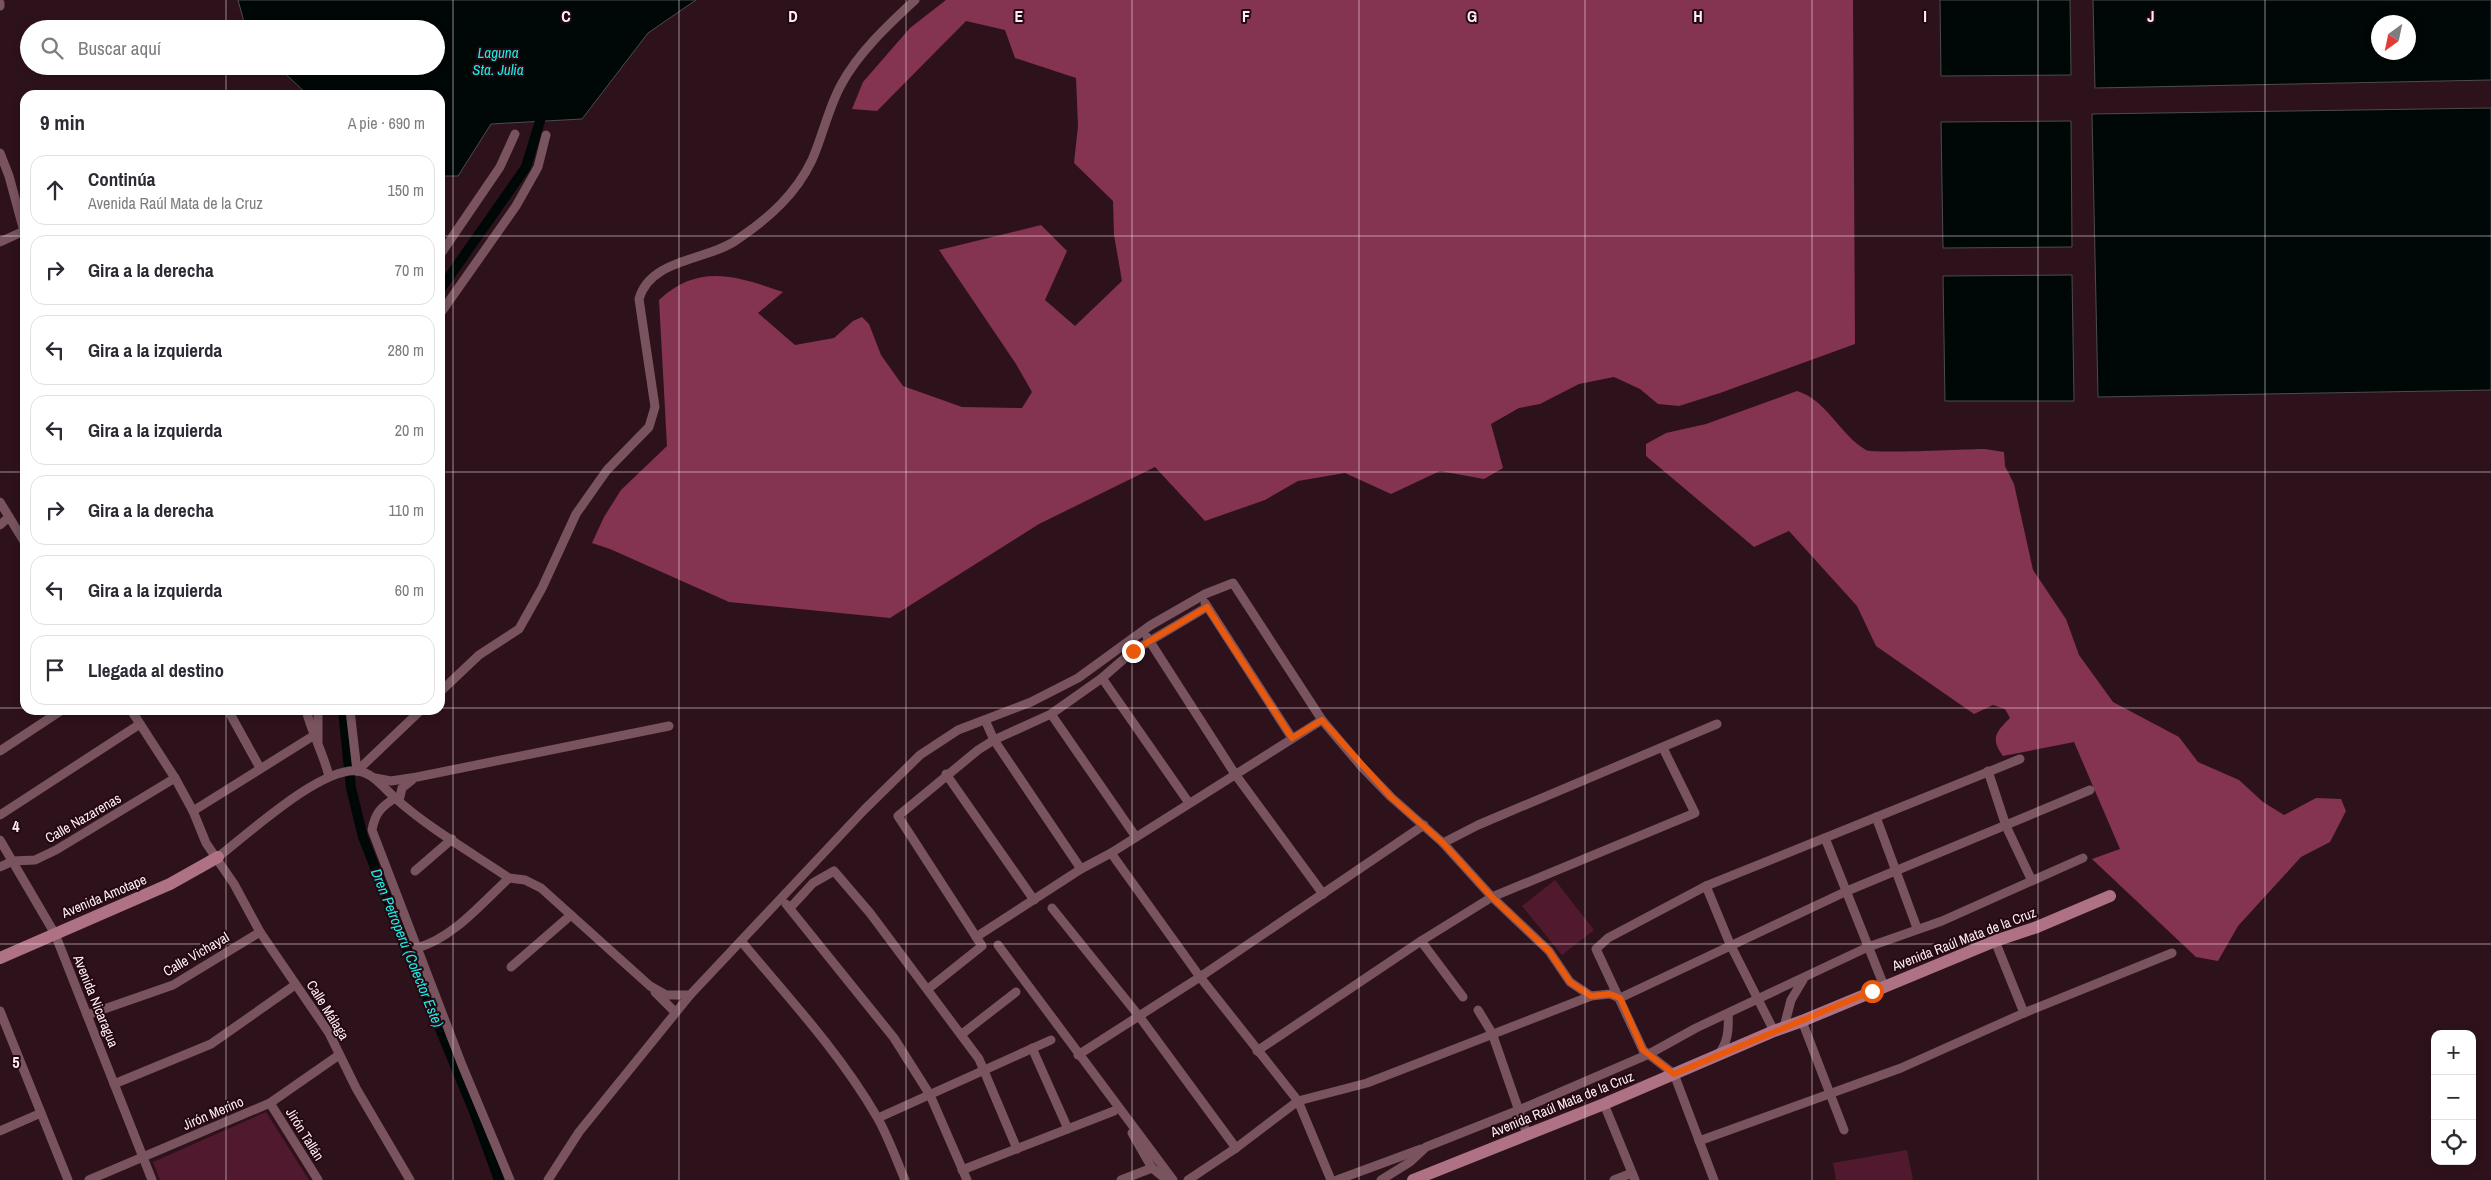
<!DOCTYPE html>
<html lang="es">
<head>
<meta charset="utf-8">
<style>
  body { margin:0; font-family:"Archivo Narrow",sans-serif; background:#f7f7f7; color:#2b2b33 }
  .controls { position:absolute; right:15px; bottom:15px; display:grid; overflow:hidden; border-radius:10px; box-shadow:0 2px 8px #0003 }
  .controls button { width:45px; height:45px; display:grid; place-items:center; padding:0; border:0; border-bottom:1px solid #e1e1e2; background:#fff; color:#2b2b33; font:25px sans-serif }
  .compass { position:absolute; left:2371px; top:15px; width:45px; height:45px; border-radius:50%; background:#fff; box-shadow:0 2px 8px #0003; rotate:213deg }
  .stop { position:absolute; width:15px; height:15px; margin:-11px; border:4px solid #ea580c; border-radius:50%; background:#fff }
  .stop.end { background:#ea580c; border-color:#fff; box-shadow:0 1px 5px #0008 }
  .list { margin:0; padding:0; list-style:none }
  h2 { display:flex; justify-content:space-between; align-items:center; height:65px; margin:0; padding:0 20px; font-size:21px }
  h2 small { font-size:16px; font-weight:400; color:#7c7c81 }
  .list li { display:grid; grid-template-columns:32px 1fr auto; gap:15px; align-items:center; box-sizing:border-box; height:70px; margin:0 10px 10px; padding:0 10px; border:1px solid #e1e1e2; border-radius:15px }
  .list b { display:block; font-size:19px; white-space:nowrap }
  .list p { margin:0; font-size:16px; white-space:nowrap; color:#7c7c81 }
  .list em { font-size:16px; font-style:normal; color:#7c7c81 }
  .icon { flex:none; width:28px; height:28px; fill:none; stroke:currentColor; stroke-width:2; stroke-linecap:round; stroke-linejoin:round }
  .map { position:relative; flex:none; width:2491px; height:1180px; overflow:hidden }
  .search { position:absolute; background:#fff; box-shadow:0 2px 8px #0003; left:20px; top:20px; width:425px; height:55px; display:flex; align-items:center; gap:12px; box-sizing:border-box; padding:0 18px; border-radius:28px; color:#7c7c81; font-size:19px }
  .panel { position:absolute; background:#fff; box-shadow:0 2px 8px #0003; left:20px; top:90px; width:425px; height:625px; border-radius:15px }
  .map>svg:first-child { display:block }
  .green { fill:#51192e }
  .forest { fill:#843350 }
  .water { fill:#000707; stroke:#4c4c4e; fill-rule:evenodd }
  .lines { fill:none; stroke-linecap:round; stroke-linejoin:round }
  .canal { stroke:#000707; stroke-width:10 }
  .street { stroke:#79545e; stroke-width:9 }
  .secondary { stroke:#ae7284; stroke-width:12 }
  .route { stroke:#ea580c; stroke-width:6 }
  .grid { fill:none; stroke:#feedf2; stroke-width:1; stroke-opacity:0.55 }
  .labels { text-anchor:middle; stroke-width:4; stroke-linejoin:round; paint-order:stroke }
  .street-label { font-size:14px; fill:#feedf2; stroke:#230812 }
  .water-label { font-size:15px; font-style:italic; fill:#1aeee6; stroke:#230812 }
  .grid-label { font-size:16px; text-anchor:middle; font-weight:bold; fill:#feedf2; stroke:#230812; stroke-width:4; stroke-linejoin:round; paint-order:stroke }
</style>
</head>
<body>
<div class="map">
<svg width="2491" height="1180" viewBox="0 0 2491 1180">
  <rect width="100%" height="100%" fill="#2e121b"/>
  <g class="green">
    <polygon points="1555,880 1594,930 1562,955 1522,906"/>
    <polygon points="266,1112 309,1180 160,1180 153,1162"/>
    <polygon points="1907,1150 1913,1180 1836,1180 1833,1163"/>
  </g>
  <g class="forest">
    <path d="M946 0H1853L1855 344 1720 393 1679 406 1658 404 1640 389 1614 377 1579 384 1540 404 1519 408 1491 424 1503 468 1484 479 1440 471 1391 494 1345 473 1298 481 1265 500 1205 521 1155 467 1039 524 890 618 729 602 610 549 592 543 604 517 621 490 667 446 659 300C699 263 736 276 783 292L758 313 795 345 834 338 853 321 862 317 869 324 881 355 903 386 962 407 1022 408 1032 392 1016 364 939 250 1041 225 1067 251 1045 300 1075 326 1122 281 1114 235 1113 201 1074 163 1078 126 1076 78 1015 58 1005 30 966 21 877 111 852 109 863 82 910 28Z"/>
    <path d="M1797 391C1827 400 1839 434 1866 450 1873 454 1969 449 1985 449L2004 452 2005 466 2014 484 2033 570 2066 619 2079 655 2113 702 2179 737 2198 762 2239 780 2263 802 2284 815 2316 798 2341 799 2346 811 2330 842 2301 857 2238 926 2218 961 2196 957 2092 859 2120 849 2074 742 2003 756C1990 738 1996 732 2010 718L2005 709 1993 705 1974 714 1876 646 1857 606 1789 531 1754 547 1646 456V444L1666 433 1706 424Z"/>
  </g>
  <g class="water">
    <polygon points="238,0 696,0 648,33 582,119 491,124 458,176 440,176 440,95 308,95 277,66 436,66 436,29 246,29"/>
    <polygon points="1940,0 2070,0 2071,75 1941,76"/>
    <path d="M2093 0H2491V80L2095 88ZM2378 22H2408V52H2378Z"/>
    <polygon points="2491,108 2491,390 2098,397 2092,114"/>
    <polygon points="2071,121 2072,247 1943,248 1941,122"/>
    <polygon points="2072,275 2074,401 1945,401 1943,276"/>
  </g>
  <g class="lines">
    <g class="canal">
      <polyline points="440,290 526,167 540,121"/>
      <polyline points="343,710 351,788 363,837 407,949 473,1109 499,1180"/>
    </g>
    <g class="street">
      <polyline points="0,3 0,6"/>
      <polyline points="0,153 9,176 25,235"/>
      <polyline points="0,242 24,231"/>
      <polyline points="440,255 500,167 515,134"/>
      <polyline points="440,314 516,206 538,167 546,135"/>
      <polyline points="0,502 25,543"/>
      <polyline points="0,525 9,517"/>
      <polyline points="1205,603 1292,738"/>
      <polyline points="1147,637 1235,774 1323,894"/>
      <polyline points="1102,678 1189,803"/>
      <path d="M440 692 479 655 519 629 542 588 576 514 607 470 649 427 655 407 639 299C650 258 708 261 738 239 769 218 796 194 812 160 823 135 828 109 841 85 858 53 888 25 915 0"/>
      <polyline points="131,710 175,778 193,811 206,843 234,884 260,932 329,1033 356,1088 410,1180"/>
      <polyline points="228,710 260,768"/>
      <path d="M306 710C312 733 323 753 329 776"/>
      <polyline points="350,710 357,771"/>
      <polyline points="1051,714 1136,837"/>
      <polyline points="985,720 994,740 1081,869"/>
      <polyline points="318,742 318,710"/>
      <polyline points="0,751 62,710"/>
      <polyline points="357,771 421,710"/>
      <polyline points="1988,771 2006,826 2032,881"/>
      <polyline points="946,774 1034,900"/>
      <polyline points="375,778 391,781 417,777 669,726"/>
      <path d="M395 798C381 807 375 813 372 830L462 1065 510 1180"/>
      <polyline points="399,801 402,788 412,780"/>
      <polyline points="193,811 313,736"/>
      <polyline points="0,815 140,724"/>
      <polyline points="1876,817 1917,928"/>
      <polyline points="1825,838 1884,986"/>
      <polyline points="0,840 55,934 152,1180"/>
      <polyline points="1443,843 1478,825 1717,724"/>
      <polyline points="1111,853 1200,977 1298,1101 1331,1180"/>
      <path d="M218 857C247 835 321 766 358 771 373 773 383 787 394 797 428 828 471 852 509 878L525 880 541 888 650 986 666 995H690"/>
      <polyline points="0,867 13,861 35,860 56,850 175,778"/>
      <polyline points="415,871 452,839"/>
      <polyline points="1706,886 1730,944 1774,1031"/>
      <polyline points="786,904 894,1038 930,1095 967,1180"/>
      <polyline points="790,908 813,883 834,871 870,913 979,1059 1017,1149"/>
      <polyline points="1052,908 1139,1016 1236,1148"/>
      <polyline points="976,937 1081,869 1111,853 1322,720"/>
      <path d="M741 941C788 997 840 1053 877 1117 888 1136 896 1159 905 1180"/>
      <polyline points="1421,941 1463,997"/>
      <polyline points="1995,941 2024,1013"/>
      <polyline points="998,945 1173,1180"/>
      <path d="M417 948C453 938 482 903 509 878"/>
      <polyline points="511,967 571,915"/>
      <polyline points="928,989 982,946 898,816 978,750 994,740 1051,714 1102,678 1133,651 1207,607"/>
      <polyline points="655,992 675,1012"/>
      <polyline points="1478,1010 1492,1033 1527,1134"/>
      <polyline points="0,1011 68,1180"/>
      <polyline points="87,1015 173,985 260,932"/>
      <polyline points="1802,1021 1844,1130"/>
      <polyline points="1784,1027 1791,1000 1803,980"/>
      <polyline points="962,1034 1016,992"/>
      <polyline points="1032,1048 1068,1129"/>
      <polyline points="1257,1051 1421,941 1492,897 1695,813 1663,748"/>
      <polyline points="1078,1055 1200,977 1424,825"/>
      <path d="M1718 1055C1728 1043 1729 1029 1728 1014"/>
      <polyline points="114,1084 211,1044 295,985"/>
      <polyline points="270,1103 318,1180"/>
      <polyline points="1604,1104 1635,1180"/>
      <polyline points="878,1118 1051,1040"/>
      <polyline points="0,1131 41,1113"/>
      <polyline points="1132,1133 1152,1168 1167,1180"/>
      <polyline points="1699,1141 1901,1068 2024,1013 2172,953"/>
      <polyline points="962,1170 1114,1111"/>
      <polyline points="89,1180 270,1103 339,1055"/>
      <polyline points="548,1180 579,1132 690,995 864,810 920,755 958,730 1031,702 1078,678 1151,625 1205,594 1233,583 1322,720 1361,766 1391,797 1443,843 1492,897 1549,951 1570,982 1591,996"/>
      <polyline points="1121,1180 1152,1168"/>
      <polyline points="1188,1180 1236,1148 1298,1101 1367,1083 1591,996 1610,994 1620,998 1847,891 2090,790"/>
      <polyline points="1337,1180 1421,1149"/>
      <polyline points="1381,1180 1410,1162 1426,1147 1519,1110 1649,1054 1696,1028 1868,947 1942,921 2083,858"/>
      <polyline points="1614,1180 1632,1173"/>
      <polyline points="1714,1180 1674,1074 1643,1050 1596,949 1608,938 1706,886 2020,759"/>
    </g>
    <g class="secondary">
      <polyline points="0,958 170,884 218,857"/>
      <polyline points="1413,1180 1604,1104 1774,1031 1802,1021 1995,941 2037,927 2110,896"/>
    </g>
  </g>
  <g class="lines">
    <polyline class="route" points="1133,651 1207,607 1292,738 1322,720 1391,797 1443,843 1492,897 1549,951 1570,982 1591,996 1610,994 1620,998 1643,1050 1674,1074 1872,991"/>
  </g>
  <path class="grid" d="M226 0V29M453 0V1180M679 0V1180M906 0V1180M1132 0V1180M1359 0V1180M1585 0V1180M1812 0V1180M2038 0V1180M2265 0V1180M226 66V95M0 236H25M440 236H2491M0 472H25M440 472H2491M0 708H25M440 708H2491M226 710V1180M0 944H2491"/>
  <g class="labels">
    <g class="street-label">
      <text transform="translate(83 818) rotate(-30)" y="5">Calle Nazarenas</text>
      <text transform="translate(104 896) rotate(-23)" y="5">Avenida Amotape</text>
      <text transform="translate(1964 939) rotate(-21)" y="5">Avenida Raúl Mata de la Cruz</text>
      <text transform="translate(196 954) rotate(-30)" y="5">Calle Vichayal</text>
      <text transform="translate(96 1001) rotate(68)" y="5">Avenida Nicaragua</text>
      <text transform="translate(328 1010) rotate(58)" y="5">Calle Málaga</text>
      <text transform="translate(1562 1104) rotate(-22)" y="5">Avenida Raúl Mata de la Cruz</text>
      <text transform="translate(213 1113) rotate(-23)" y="5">Jirón Merino</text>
      <text transform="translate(305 1134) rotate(58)" y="5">Jirón Tallán</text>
    </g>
    <g class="water-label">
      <text x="498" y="58">Laguna<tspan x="498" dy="17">Sta. Julia</tspan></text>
      <text transform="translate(407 948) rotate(68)" y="5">Dren Petroperú (Colector Este)</text>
    </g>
  </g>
  <g class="grid-label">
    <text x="566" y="22">C</text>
    <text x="793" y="22">D</text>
    <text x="1019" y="22">E</text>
    <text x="1246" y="22">F</text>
    <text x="1472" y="22">G</text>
    <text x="1698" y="22">H</text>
    <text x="1925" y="22">I</text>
    <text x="2151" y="22">J</text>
    <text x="16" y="832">4</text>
    <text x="16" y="1068">5</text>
  </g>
</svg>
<div class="controls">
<button>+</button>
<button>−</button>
<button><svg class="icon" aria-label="locate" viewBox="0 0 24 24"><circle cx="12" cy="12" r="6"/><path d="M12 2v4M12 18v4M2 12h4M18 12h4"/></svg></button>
</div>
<svg class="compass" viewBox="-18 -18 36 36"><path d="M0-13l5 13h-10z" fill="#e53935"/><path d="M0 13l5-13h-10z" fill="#7c7c81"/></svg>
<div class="stop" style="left:1872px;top:991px"></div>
<div class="stop end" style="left:1133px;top:651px"></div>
<div class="search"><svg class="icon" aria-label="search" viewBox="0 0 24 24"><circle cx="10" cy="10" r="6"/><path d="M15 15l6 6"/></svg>Buscar aquí</div>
<section class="panel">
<h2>9 min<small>A pie · 690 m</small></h2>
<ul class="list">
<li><svg class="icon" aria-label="ahead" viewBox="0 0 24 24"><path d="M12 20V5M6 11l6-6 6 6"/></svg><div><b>Continúa</b><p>Avenida Raúl Mata de la Cruz</p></div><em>150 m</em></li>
<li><svg class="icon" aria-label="right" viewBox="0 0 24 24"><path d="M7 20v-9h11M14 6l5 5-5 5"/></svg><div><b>Gira a la derecha</b></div><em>70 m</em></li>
<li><svg class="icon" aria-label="left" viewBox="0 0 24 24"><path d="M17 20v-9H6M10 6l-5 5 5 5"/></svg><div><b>Gira a la izquierda</b></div><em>280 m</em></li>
<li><svg class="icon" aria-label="left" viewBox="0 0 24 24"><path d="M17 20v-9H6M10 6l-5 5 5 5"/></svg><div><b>Gira a la izquierda</b></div><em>20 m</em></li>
<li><svg class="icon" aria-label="right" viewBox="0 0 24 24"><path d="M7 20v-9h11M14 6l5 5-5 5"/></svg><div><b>Gira a la derecha</b></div><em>110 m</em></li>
<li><svg class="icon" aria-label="left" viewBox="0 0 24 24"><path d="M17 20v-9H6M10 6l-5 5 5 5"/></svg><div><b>Gira a la izquierda</b></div><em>60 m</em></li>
<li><svg class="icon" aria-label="arrive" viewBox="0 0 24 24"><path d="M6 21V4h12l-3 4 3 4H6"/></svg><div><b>Llegada al destino</b></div></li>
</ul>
</section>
</div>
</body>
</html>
